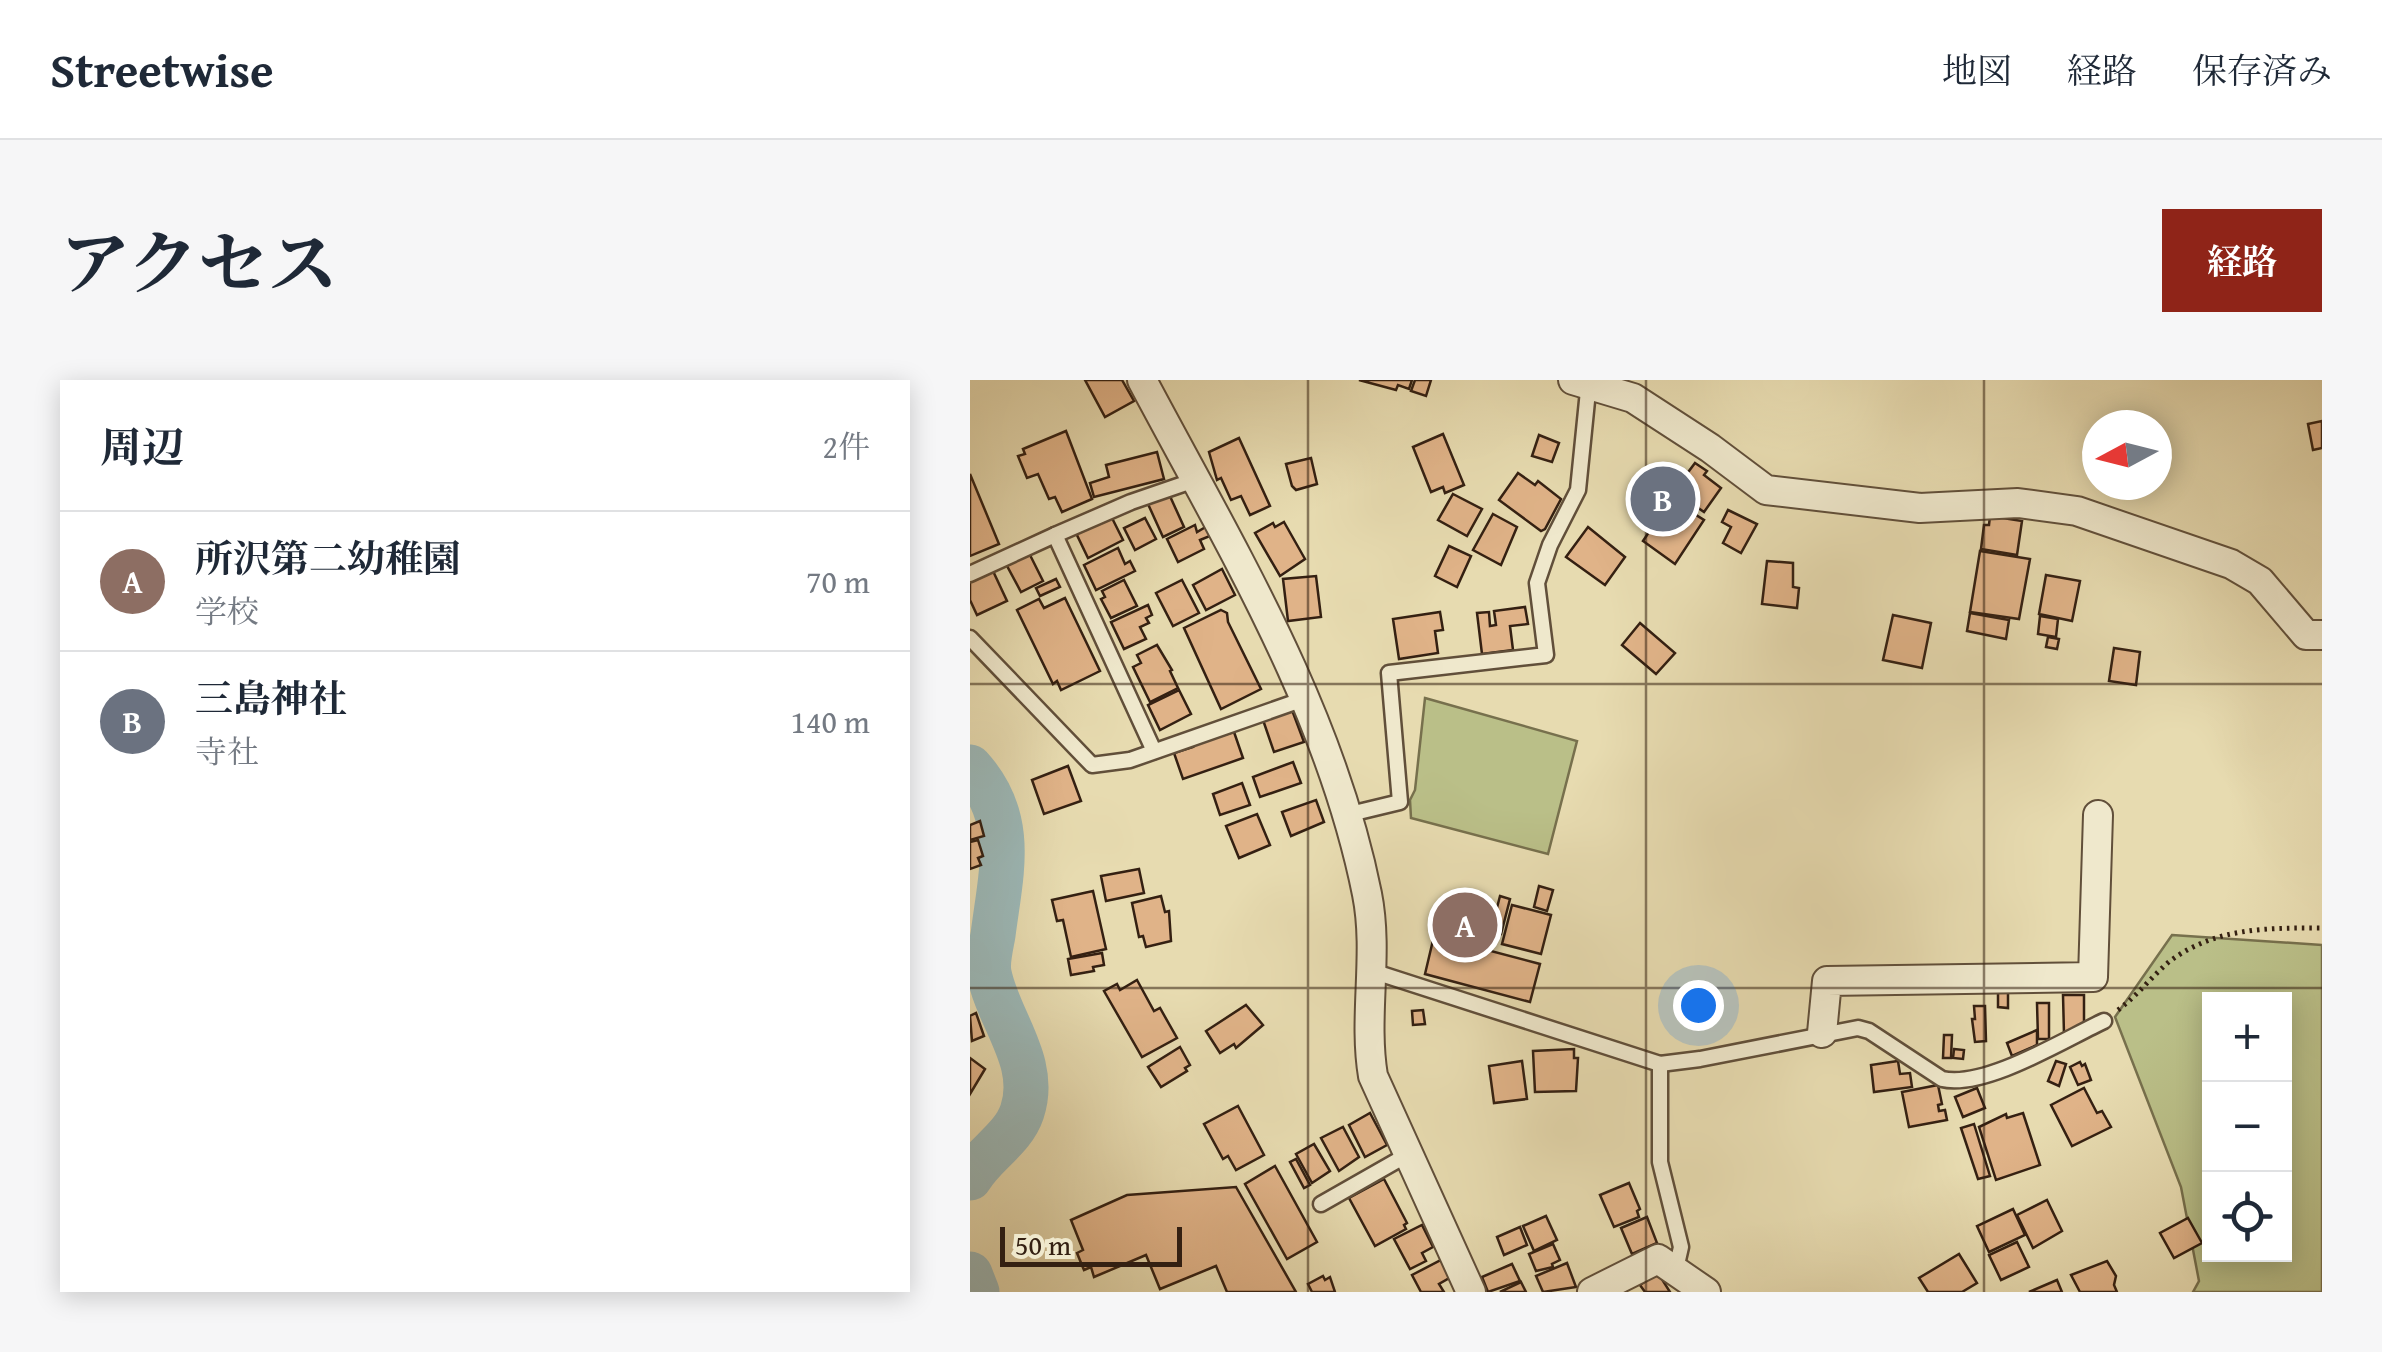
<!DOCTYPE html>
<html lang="ja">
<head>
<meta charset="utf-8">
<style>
  body { margin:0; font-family:"Gentium Book Plus","Noto Serif JP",serif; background:#f6f6f7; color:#1f2937 }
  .controls { position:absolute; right:30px; bottom:30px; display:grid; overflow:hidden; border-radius:0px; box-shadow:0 5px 25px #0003 }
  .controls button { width:90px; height:90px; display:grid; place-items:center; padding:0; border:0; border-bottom:2px solid #e0e1e3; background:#fff; color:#1f2937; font:50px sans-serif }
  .compass { position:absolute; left:1112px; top:30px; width:90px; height:90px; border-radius:50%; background:#fff; box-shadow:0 5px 25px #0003; rotate:263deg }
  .scale { position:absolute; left:30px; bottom:25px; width:182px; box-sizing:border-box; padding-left:10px; border:5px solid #342012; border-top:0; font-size:28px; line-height:35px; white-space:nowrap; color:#342012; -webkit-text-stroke:8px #efe8cc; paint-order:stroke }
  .you { position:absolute; left:728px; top:625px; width:35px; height:35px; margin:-25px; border:8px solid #fff; border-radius:50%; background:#1a73e8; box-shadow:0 0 0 15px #1a73e833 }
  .badge { display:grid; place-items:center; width:65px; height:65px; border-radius:50%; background:#8f2418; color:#fff; font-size:32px; font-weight:700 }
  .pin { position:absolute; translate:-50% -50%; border:5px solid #fff; box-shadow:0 2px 10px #0006 }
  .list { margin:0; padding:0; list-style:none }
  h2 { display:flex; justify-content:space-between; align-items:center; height:130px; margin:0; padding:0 40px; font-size:42px }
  h2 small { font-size:32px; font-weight:400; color:#747a83 }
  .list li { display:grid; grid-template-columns:65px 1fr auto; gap:30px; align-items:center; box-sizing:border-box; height:140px; padding:0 40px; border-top:2px solid #e0e1e3 }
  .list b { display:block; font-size:38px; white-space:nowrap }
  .list p { margin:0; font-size:32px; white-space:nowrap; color:#747a83 }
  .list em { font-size:32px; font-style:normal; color:#747a83 }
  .icon { flex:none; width:55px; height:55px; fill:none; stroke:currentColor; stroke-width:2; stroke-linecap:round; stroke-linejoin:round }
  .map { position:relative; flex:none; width:1352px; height:912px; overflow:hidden; border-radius:0px }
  header { display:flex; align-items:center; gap:60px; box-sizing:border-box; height:140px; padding:0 50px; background:#fff; border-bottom:2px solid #e0e1e3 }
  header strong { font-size:48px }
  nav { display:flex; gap:55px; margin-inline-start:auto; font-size:35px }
  .intro { display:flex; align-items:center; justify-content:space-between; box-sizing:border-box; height:240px; padding:0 60px }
  h1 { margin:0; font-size:70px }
  .button { padding:25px 45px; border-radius:0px; background:#8f2418; color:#fff; font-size:35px; font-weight:700 }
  main { display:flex; gap:60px; padding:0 60px }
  aside { flex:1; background:#fff; border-radius:0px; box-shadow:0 5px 25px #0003 }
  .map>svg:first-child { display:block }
  .green { fill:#babf88; stroke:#77704d; stroke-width:2.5; fill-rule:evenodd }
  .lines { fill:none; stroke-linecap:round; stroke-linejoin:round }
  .river { stroke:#9cb8b7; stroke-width:45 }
  .building { fill:#e0b388; stroke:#342012; stroke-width:2.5 }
  .service-casing { stroke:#614f3a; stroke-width:19 }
  .minor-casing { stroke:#614f3a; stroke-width:32 }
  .path { stroke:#342012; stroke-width:5; stroke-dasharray:2.5 5; stroke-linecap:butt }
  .service { stroke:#efe8cc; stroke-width:14 }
  .minor { stroke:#efe8cc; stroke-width:28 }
  .grid { fill:none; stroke:#342012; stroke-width:2.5; stroke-opacity:0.55 }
</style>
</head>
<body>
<header>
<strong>Streetwise</strong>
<nav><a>地図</a><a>経路</a><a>保存済み</a></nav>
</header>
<div class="intro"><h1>アクセス</h1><a class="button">経路</a></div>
<main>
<aside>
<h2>周辺<small>2件</small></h2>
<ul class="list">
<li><span class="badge" style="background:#8d6e63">A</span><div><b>所沢第二幼稚園</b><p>学校</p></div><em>70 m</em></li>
<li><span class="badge" style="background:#6b7280">B</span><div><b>三島神社</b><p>寺社</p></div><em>140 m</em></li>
</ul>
</aside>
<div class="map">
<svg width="1352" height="912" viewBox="0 0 1352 912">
  <rect width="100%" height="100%" fill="#e7dbb0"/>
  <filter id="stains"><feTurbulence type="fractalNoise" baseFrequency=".002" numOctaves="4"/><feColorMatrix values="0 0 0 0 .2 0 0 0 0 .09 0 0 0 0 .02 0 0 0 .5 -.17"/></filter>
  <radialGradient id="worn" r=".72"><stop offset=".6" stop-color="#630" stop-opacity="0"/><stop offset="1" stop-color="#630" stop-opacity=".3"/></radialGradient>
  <g class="green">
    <polygon points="455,318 607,361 578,474 441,438 440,420 445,410"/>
    <path d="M1202 555 1352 565V912H1223L1229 901 1211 807 1145 637ZM1240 619H1314V874H1240Z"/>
  </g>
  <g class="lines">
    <g class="river">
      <path d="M0 387C47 439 31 492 23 555 21 566 17 582 19 593 28 640 69 682 52 732 43 759 14 774 0 798"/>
      <polyline points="0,894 7,912"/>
    </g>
  </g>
  <g class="building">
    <polygon points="115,0 152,0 164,21 135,37"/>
    <polygon points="389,0 442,0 439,9 428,5 426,10"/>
    <polygon points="445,0 461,0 456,16 441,11"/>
    <polygon points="1352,41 1352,68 1343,70 1338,44"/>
    <polygon points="96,51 122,119 92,132 85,117 79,119 68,94 57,98 48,76 55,74 53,69"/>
    <polygon points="473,54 494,105 475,113 473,107 461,112 443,67"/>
    <polygon points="569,55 589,63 582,82 562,76"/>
    <polygon points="269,58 300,126 280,135 271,116 261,120 251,98 247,100 239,72"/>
    <polygon points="187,72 194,99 124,117 120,103 139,97 136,85"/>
    <polygon points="341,78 347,104 326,110 322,106 316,84"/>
    <polygon points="725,83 737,91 734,95 751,108 734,132 704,111"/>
    <polygon points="548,93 565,105 568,101 591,119 575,149 571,151 529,120"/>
    <polygon points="0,94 29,164 0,176"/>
    <polygon points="199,114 214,147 193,157 178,124"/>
    <polygon points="483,114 512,129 497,156 468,140"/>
    <polygon points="699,122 718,136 721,132 734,140 705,184 673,161"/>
    <polygon points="758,130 787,144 771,173 753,163 761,147 752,142"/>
    <polygon points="523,134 547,147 531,185 503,170"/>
    <polygon points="141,136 153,160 118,178 106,153"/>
    <polygon points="1020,136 1052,141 1047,175 1011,169 1014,145 1019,145"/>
    <polygon points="175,138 186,159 165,170 154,148"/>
    <polygon points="314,142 335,179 310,196 285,153 303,143 305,147"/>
    <polygon points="225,145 227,152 239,145 240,156 230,160 234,169 208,182 197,159"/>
    <polygon points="618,147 655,177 635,205 596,177"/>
    <polygon points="479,166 501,176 487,207 465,196"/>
    <polygon points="148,168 155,184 160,181 165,191 126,210 114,185"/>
    <polygon points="1010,171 1060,179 1049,239 1000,232"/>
    <polygon points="59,173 73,201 51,212 36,184"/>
    <polygon points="797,181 823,183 823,207 829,208 827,228 792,224"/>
    <polygon points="252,189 265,215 236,230 223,205"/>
    <polygon points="23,191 37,221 7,235 0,220 0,202"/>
    <polygon points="1076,195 1110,201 1102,241 1069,234"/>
    <polygon points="346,196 351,237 318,241 313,199"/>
    <polygon points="86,199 90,207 70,216 66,208"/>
    <polygon points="154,200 167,226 141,238 131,219 135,217 132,211"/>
    <polygon points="212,200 229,233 203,246 186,213"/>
    <polygon points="95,218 130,291 91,310 87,301 83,304 47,230 69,219 74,228"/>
    <polygon points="178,225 182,235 176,238 179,243 170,247 176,259 154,269 141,242"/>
    <polygon points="555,227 558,244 540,246 543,270 512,274 507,233 519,232 520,246 526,245 524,231"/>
    <polygon points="251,230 257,233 258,242 291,309 251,329 214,248"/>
    <polygon points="470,232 473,250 465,251 468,273 429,279 423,239"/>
    <polygon points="1000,233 1039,240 1036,259 997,251"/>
    <polygon points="923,235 961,243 952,288 913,280"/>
    <polygon points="1070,236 1088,239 1086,257 1068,254"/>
    <polygon points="670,243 705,273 686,294 652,265"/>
    <polygon points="1078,257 1089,259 1087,269 1076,267"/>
    <polygon points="187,265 202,290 200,291 208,308 180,322 163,287 171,283 167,275"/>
    <polygon points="1144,268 1170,272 1166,305 1139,301"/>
    <polygon points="209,310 221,334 190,350 178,325"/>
    <polygon points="322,330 334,362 304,372 293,340"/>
    <polygon points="264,352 273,378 213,399 204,373 223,367 222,364"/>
    <polygon points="323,382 331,403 290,417 283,397"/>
    <polygon points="98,386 111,421 74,434 62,400"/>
    <polygon points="272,403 280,425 250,435 243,414"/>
    <polygon points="346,420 354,442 321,456 312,432"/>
    <polygon points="287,434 300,465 269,478 256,446"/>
    <polygon points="10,441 14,456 0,460 0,445"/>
    <polygon points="8,460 13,476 8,478 11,485 0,489 0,462"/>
    <polygon points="169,489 174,513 136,521 131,496"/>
    <polygon points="569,506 583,510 577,531 564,527"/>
    <polygon points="123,511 136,569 101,577 93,540 87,541 82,520"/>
    <polygon points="191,516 195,532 199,531 201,561 176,567 173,556 169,557 162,523"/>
    <polygon points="530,516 540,519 531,554 521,551"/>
    <polygon points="542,525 581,535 571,574 532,564"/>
    <polygon points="464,556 570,584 560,622 455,594"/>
    <polygon points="132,573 134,585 123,587 124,591 101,595 98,579"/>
    <polygon points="167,600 184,631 190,628 207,658 172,677 134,611 147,604 150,610"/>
    <polygon points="1028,606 1038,607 1038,628 1028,627"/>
    <polygon points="1093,615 1114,615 1114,645 1094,654"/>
    <polygon points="1067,623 1079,623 1079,659 1068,659"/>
    <polygon points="276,625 293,645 266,668 264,664 250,673 236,651"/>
    <polygon points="1004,626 1015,626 1016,661 1005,662 1002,639 1005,639"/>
    <polygon points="453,630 455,644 443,645 442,631"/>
    <polygon points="6,633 14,656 2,661 0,636"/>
    <polygon points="1067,650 1067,665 1042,676 1037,663"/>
    <polygon points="974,655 982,655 981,678 973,678"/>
    <polygon points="210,667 220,685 215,688 217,691 191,707 178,687"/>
    <polygon points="604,669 604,678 608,678 606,711 565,712 563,671"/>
    <polygon points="984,669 994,670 993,679 983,678"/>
    <polygon points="0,678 15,689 0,714"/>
    <polygon points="552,681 557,719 524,723 519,686"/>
    <polygon points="928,681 930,694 940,693 942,707 904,712 901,685"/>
    <polygon points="1086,681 1096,684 1089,706 1078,701"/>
    <polygon points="1110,682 1112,686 1115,684 1121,700 1108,705 1100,687"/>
    <polygon points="968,705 972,724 968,725 969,731 975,730 977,740 939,747 932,712"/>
    <polygon points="1007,708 1015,728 993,737 985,717"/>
    <polygon points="1114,708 1127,733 1132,731 1141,747 1102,766 1081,725"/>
    <polygon points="268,726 294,775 266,790 258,776 253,779 234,744"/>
    <polygon points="400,733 417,765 395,777 379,745"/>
    <polygon points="1053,733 1070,785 1026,800 1009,747 1036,734 1037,738"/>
    <polygon points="1004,744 1020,796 1008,799 991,748"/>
    <polygon points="373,747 389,777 369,791 351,758"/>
    <polygon points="344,764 360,791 342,803 326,774"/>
    <polygon points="326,779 340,805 334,808 320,782"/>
    <polygon points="305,786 347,862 317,879 275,804"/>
    <polygon points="414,799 437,843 434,845 436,849 405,866 379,818"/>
    <polygon points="659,803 670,829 667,831 669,837 644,847 630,815"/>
    <polygon points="266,807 326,912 257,912 246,886 190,909 176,875 124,897 121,887 114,890 107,873 113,870 101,840 157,815"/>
    <polygon points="1077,820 1092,851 1063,868 1047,835"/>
    <polygon points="1043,829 1055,855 1019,872 1007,846"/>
    <polygon points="576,836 587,860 564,871 553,846"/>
    <polygon points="677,837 687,863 662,874 651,848"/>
    <polygon points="1218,838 1232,863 1204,878 1190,853"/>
    <polygon points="452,845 463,867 452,873 456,881 440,889 424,859"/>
    <polygon points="550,847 557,865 534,875 527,857"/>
    <polygon points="1047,862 1059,887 1031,900 1019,875"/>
    <polygon points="583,864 590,880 582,884 583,887 566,891 559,874"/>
    <polygon points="989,874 1007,903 992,912 958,912 949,898"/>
    <polygon points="471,880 481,897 469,904 474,912 451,912 442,895"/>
    <polygon points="1137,881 1146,896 1144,905 1147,912 1110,912 1101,895"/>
    <polygon points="597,883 606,907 573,912 566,896"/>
    <polygon points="542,884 550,901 518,912 512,897"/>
    <polygon points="688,893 700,912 675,912 670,905"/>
    <polygon points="353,896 355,900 360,897 365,912 342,912 338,904"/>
    <polygon points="1087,900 1092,912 1059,912"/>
    <polygon points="551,902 556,912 530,912"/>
  </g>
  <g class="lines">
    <defs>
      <g id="service">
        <polyline points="0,194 85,155"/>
        <polyline points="0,258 122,385 160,380 334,319"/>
        <polyline points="184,371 85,155 161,122 225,100"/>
        <polyline points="376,435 430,422 419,293 576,275 567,203 580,165 608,110 619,1"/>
        <polyline points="402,591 690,684 690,782 711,867 706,889"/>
        <path d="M690 684 730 679 888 648 899 651 972 699C1015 709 1095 659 1134 641"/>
        <polyline points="351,824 437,775"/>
      </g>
      <g id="minor">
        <path d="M172 0C259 164 360 329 397 514 409 574 393 636 403 696L501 912"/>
        <polyline points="603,0 663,18 740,68 796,110 950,128 1048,123 1107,131 1261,184 1290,201 1336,255 1352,255"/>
        <polyline points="852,653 857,601 1123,597 1128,435"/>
        <polyline points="622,912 688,879 736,912"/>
      </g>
    </defs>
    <use href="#service" class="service-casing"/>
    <use href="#minor" class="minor-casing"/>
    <path class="path" d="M1148 630C1168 615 1182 596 1200 581 1246 547 1298 548 1352 548"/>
    <use href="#service" class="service"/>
    <use href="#minor" class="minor"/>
  </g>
  <path class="grid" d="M338 0V912M676 0V912M1014 0V912M0 304H1352M0 608H1352"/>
  <rect width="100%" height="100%" filter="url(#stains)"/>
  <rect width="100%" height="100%" fill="url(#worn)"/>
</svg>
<div class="controls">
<button>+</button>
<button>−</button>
<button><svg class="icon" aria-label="locate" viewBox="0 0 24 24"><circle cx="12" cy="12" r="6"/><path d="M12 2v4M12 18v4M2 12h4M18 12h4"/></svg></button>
</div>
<svg class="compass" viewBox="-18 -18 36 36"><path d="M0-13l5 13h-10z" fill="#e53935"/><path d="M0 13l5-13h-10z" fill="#747a83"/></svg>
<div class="scale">50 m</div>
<div class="you"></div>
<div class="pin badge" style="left:495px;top:545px;background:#8d6e63">A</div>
<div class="pin badge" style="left:693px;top:119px;background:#6b7280">B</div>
</div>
</main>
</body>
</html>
